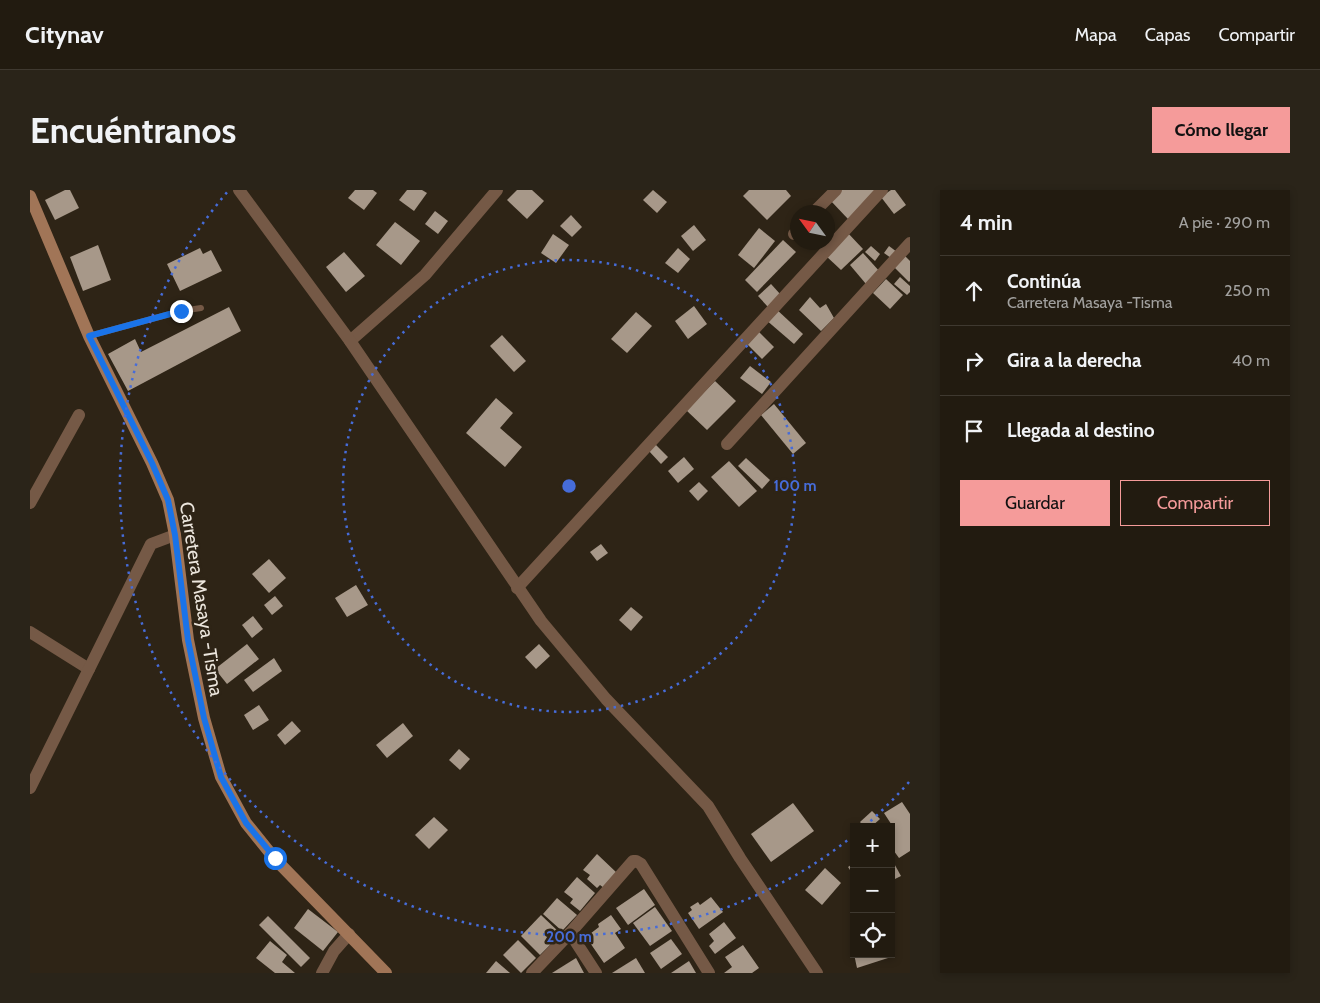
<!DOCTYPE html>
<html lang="es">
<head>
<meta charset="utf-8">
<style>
  body { margin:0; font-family:Cabin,sans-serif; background:#2a2419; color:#f1f3f6 }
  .controls { position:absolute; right:15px; bottom:15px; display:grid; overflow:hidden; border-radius:0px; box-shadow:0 2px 8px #0003 }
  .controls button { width:45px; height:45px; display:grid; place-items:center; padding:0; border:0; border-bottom:1px solid #3f3930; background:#221b10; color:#f1f3f6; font:25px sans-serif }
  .compass { position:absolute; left:760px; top:15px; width:45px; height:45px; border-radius:50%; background:#221b10; box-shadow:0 2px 8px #0003; rotate:303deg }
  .stop { position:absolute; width:15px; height:15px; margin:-11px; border:4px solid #1a73e8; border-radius:50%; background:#fff }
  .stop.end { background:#1a73e8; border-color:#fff; box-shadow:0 1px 5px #0008 }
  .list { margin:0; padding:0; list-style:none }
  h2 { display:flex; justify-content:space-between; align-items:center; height:65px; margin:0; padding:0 20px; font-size:21px }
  h2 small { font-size:16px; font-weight:400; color:#a2a19f }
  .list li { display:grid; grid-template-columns:32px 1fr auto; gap:15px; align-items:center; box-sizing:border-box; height:70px; padding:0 20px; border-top:1px solid #3f3930 }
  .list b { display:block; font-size:19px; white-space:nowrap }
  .list p { margin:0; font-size:16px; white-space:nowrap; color:#a2a19f }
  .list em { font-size:16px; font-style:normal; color:#a2a19f }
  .actions { display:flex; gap:10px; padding:15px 20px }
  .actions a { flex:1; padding:11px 0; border:1px solid #f59b9a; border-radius:0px; text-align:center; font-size:18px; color:#f59b9a }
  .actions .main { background:#f59b9a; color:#111 }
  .icon { flex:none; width:28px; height:28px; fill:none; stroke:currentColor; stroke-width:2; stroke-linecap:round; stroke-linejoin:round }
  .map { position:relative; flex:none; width:880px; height:783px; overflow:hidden; border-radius:0px }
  header { display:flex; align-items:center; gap:30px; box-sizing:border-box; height:70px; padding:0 25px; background:#221b10; border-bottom:1px solid #3f3930 }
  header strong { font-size:24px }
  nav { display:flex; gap:28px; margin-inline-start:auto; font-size:18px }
  .intro { display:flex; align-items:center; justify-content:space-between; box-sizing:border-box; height:120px; padding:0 30px }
  h1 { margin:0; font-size:35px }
  .button { padding:12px 22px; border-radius:0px; background:#f59b9a; color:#111; font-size:18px; font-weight:700 }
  main { display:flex; gap:30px; padding:0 30px }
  aside { flex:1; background:#221b10; border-radius:0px; box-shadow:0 2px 8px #0003 }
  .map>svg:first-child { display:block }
  .building { fill:#a79889 }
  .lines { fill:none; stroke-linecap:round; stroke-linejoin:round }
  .service { stroke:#755946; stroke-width:6 }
  .minor { stroke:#755946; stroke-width:12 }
  .tertiary { stroke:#755946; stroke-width:12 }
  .secondary { stroke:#a17557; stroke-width:12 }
  .route { stroke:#1a73e8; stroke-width:6 }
  .ring { fill:none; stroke:#466cd9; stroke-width:2.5; stroke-dasharray:2.5 5 }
  .labels { text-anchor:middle; stroke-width:5; stroke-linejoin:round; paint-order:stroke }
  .street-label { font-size:19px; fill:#ece6dd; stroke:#2e2416 }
  .centre { fill:#466cd9; stroke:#2e2416; stroke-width:2.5 }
  .ring-label { font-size:15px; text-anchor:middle; font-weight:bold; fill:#466cd9; stroke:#2e2416; stroke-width:5; stroke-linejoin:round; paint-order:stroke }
</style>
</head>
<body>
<header>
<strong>Citynav</strong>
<nav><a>Mapa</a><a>Capas</a><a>Compartir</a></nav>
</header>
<div class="intro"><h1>Encuéntranos</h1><a class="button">Cómo llegar</a></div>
<main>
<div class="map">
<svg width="880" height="783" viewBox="0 0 880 783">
  <rect width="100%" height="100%" fill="#2e2416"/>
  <g class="building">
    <polygon points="35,0 40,0 49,18 25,30 15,10"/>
    <polygon points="325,0 343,0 347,3 334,20 318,8"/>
    <polygon points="377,0 392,0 397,3 384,21 369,10"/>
    <polygon points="487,0 502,0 514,11 497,29 477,10"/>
    <polygon points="623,0 637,12 627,23 613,10"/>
    <polygon points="719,0 756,0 761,6 737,30 713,6"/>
    <polygon points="810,0 848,0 818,29 800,10"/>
    <polygon points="861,0 865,0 876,15 864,24 851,7"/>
    <polygon points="405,21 418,31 408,44 395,34"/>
    <polygon points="541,25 552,37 542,47 530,36"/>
    <polygon points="365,32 390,51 371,75 346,55"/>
    <polygon points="664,35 676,50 663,61 651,46"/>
    <polygon points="729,38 745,51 724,78 708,65"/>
    <polygon points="816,41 833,59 811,80 795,65"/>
    <polygon points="523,44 539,55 526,73 511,63"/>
    <polygon points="753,50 766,62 727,102 715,90"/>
    <polygon points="68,55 81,90 53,101 40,67"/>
    <polygon points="841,56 850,64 845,71 835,62"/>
    <polygon points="859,56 867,62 861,68 854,63"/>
    <polygon points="170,58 173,64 181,60 192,81 150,101 137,74"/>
    <polygon points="648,58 660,69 648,83 635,73"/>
    <polygon points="314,62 335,86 316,102 296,77"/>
    <polygon points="833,63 850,82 836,94 820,75"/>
    <polygon points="874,65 880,71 880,91 879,92 863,76"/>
    <polygon points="870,87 880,96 880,102 877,105 864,94"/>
    <polygon points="856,89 873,105 860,119 843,103"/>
    <polygon points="741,94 751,105 738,117 728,106"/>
    <polygon points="780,107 790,118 796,114 804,128 791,141 769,120"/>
    <polygon points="664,116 677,134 658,149 645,131"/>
    <polygon points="199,117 211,141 98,201 78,164 105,149 111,162"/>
    <polygon points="745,118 773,144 764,154 735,129"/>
    <polygon points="606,122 622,136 597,163 581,149"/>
    <polygon points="728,141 744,157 732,169 716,153"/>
    <polygon points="472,145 496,171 484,182 460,156"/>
    <polygon points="720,176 741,192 732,204 710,188"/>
    <polygon points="685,191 706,211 677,240 656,220"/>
    <polygon points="466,208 483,223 470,238 492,257 475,277 436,243"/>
    <polygon points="744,214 776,253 763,264 731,225"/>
    <polygon points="625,254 638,267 631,274 618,260"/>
    <polygon points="654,267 664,279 648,293 638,281"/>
    <polygon points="716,268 740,290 732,299 708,276"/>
    <polygon points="699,271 727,301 709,317 681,287"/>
    <polygon points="669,292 678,301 668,311 659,301"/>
    <polygon points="571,354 578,363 567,371 560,362"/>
    <polygon points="239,369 256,388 239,403 222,384"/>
    <polygon points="326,395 338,415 317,427 305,408"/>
    <polygon points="245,406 253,416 242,425 234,415"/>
    <polygon points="601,417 613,427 601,441 589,430"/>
    <polygon points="223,426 233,439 222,448 212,435"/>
    <polygon points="217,454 229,469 197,494 185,479"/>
    <polygon points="509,454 520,466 506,479 495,467"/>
    <polygon points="244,468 252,481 223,502 214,490"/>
    <polygon points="229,515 239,530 223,540 214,525"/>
    <polygon points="262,531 271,541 255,555 247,545"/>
    <polygon points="373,533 383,546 357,568 346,555"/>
    <polygon points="429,559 440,569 430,580 419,570"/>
    <polygon points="872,612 880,624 880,661 869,668 861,657 861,642 865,640 854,623"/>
    <polygon points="763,613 784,641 741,672 721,644"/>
    <polygon points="842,621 850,629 841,637 834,637 830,632"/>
    <polygon points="404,627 418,640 399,659 385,645"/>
    <polygon points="567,664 587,683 574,698 570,695 567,698 557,689 560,685 553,680"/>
    <polygon points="861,668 871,686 861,691"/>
    <polygon points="824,673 824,686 818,677"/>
    <polygon points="795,678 811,693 792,715 775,700"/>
    <polygon points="547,687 565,703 550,721 540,713 543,709 534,702"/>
    <polygon points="614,699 625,715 598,735 586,718"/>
    <polygon points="681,707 693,722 669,739 658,723 662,720 660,717 668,712 670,715"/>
    <polygon points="527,708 547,725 532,741 513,724"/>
    <polygon points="625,717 642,741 620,756 603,733"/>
    <polygon points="278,719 308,742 293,761 264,738"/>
    <polygon points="511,725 531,744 510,765 491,746"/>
    <polygon points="581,725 591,739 585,743 595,758 574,773 556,747 569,737 568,734"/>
    <polygon points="238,726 280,768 271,777 229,735"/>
    <polygon points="694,732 706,748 685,764 679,756 684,751 679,744"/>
    <polygon points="641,749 652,764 631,779 620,763"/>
    <polygon points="488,750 506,768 491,783 473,765"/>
    <polygon points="240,751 257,765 252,772 265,783 245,783 226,768"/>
    <polygon points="713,755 729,778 722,783 694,783 702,777 695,767"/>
    <polygon points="824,764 857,764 858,768 827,778"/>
    <polygon points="546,768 554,783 522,783"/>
    <polygon points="606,768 615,783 582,783"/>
    <polygon points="466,771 480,783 456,783"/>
    <polygon points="659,771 666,783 641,783"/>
  </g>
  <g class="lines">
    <polyline class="service" points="59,146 151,121 171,118"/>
    <g class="minor">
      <polyline points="784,22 806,0"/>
      <polyline points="764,44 768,40"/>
      <polyline points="320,151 395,85 467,0"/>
      <polyline points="697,254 880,53"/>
      <polyline points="0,313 49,225"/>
      <polyline points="487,398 852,0"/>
      <polyline points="0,442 59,479"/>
      <polyline points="0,598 121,354 145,345"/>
      <polyline points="540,743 566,783"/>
      <polyline points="292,783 304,761 319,744"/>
      <polyline points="502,783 540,743 603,671 606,671 611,674 679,783"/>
    </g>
    <polyline class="tertiary" points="209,0 320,151 511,431 576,509 678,616 710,668 787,783"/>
    <polyline class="secondary" points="0,6 59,146 122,273 138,310 145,345 158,450 174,528 191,587 216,633 245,669 356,783"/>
  </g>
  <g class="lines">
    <polyline class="route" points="151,121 59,146 122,273 138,310 145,345 158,450 174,528 191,587 216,633 245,668"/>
  </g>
  <g class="ring">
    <circle cx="539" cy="296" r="226"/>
    <path d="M879 592A451 451 0 0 1 835 636M823 646A451 451 0 0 1 199 0"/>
  </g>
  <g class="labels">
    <g class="street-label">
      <text transform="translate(172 409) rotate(81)" y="7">Carretera Masaya -Tisma</text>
    </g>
  </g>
  <circle cx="539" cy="296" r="8" class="centre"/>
  <g class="ring-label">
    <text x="765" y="301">100 m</text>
    <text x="539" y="752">200 m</text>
  </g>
</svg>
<div class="controls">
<button>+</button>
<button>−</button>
<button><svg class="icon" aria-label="locate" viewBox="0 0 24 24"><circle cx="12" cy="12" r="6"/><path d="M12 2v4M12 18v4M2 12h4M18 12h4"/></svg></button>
</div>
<svg class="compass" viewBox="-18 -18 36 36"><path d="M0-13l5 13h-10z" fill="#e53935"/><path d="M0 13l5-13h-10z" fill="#a2a19f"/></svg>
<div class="stop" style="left:245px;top:668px"></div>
<div class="stop end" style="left:151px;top:121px"></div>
</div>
<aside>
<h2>4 min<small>A pie · 290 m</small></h2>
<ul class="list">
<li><svg class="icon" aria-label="ahead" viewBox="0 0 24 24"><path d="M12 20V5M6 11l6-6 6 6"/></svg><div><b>Continúa</b><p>Carretera Masaya -Tisma</p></div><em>250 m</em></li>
<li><svg class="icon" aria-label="right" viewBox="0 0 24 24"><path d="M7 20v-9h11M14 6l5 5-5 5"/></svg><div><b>Gira a la derecha</b></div><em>40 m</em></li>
<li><svg class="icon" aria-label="arrive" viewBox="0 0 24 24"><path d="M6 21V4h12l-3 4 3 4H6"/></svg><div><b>Llegada al destino</b></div></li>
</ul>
<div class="actions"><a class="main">Guardar</a><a>Compartir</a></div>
</aside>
</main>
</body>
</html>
